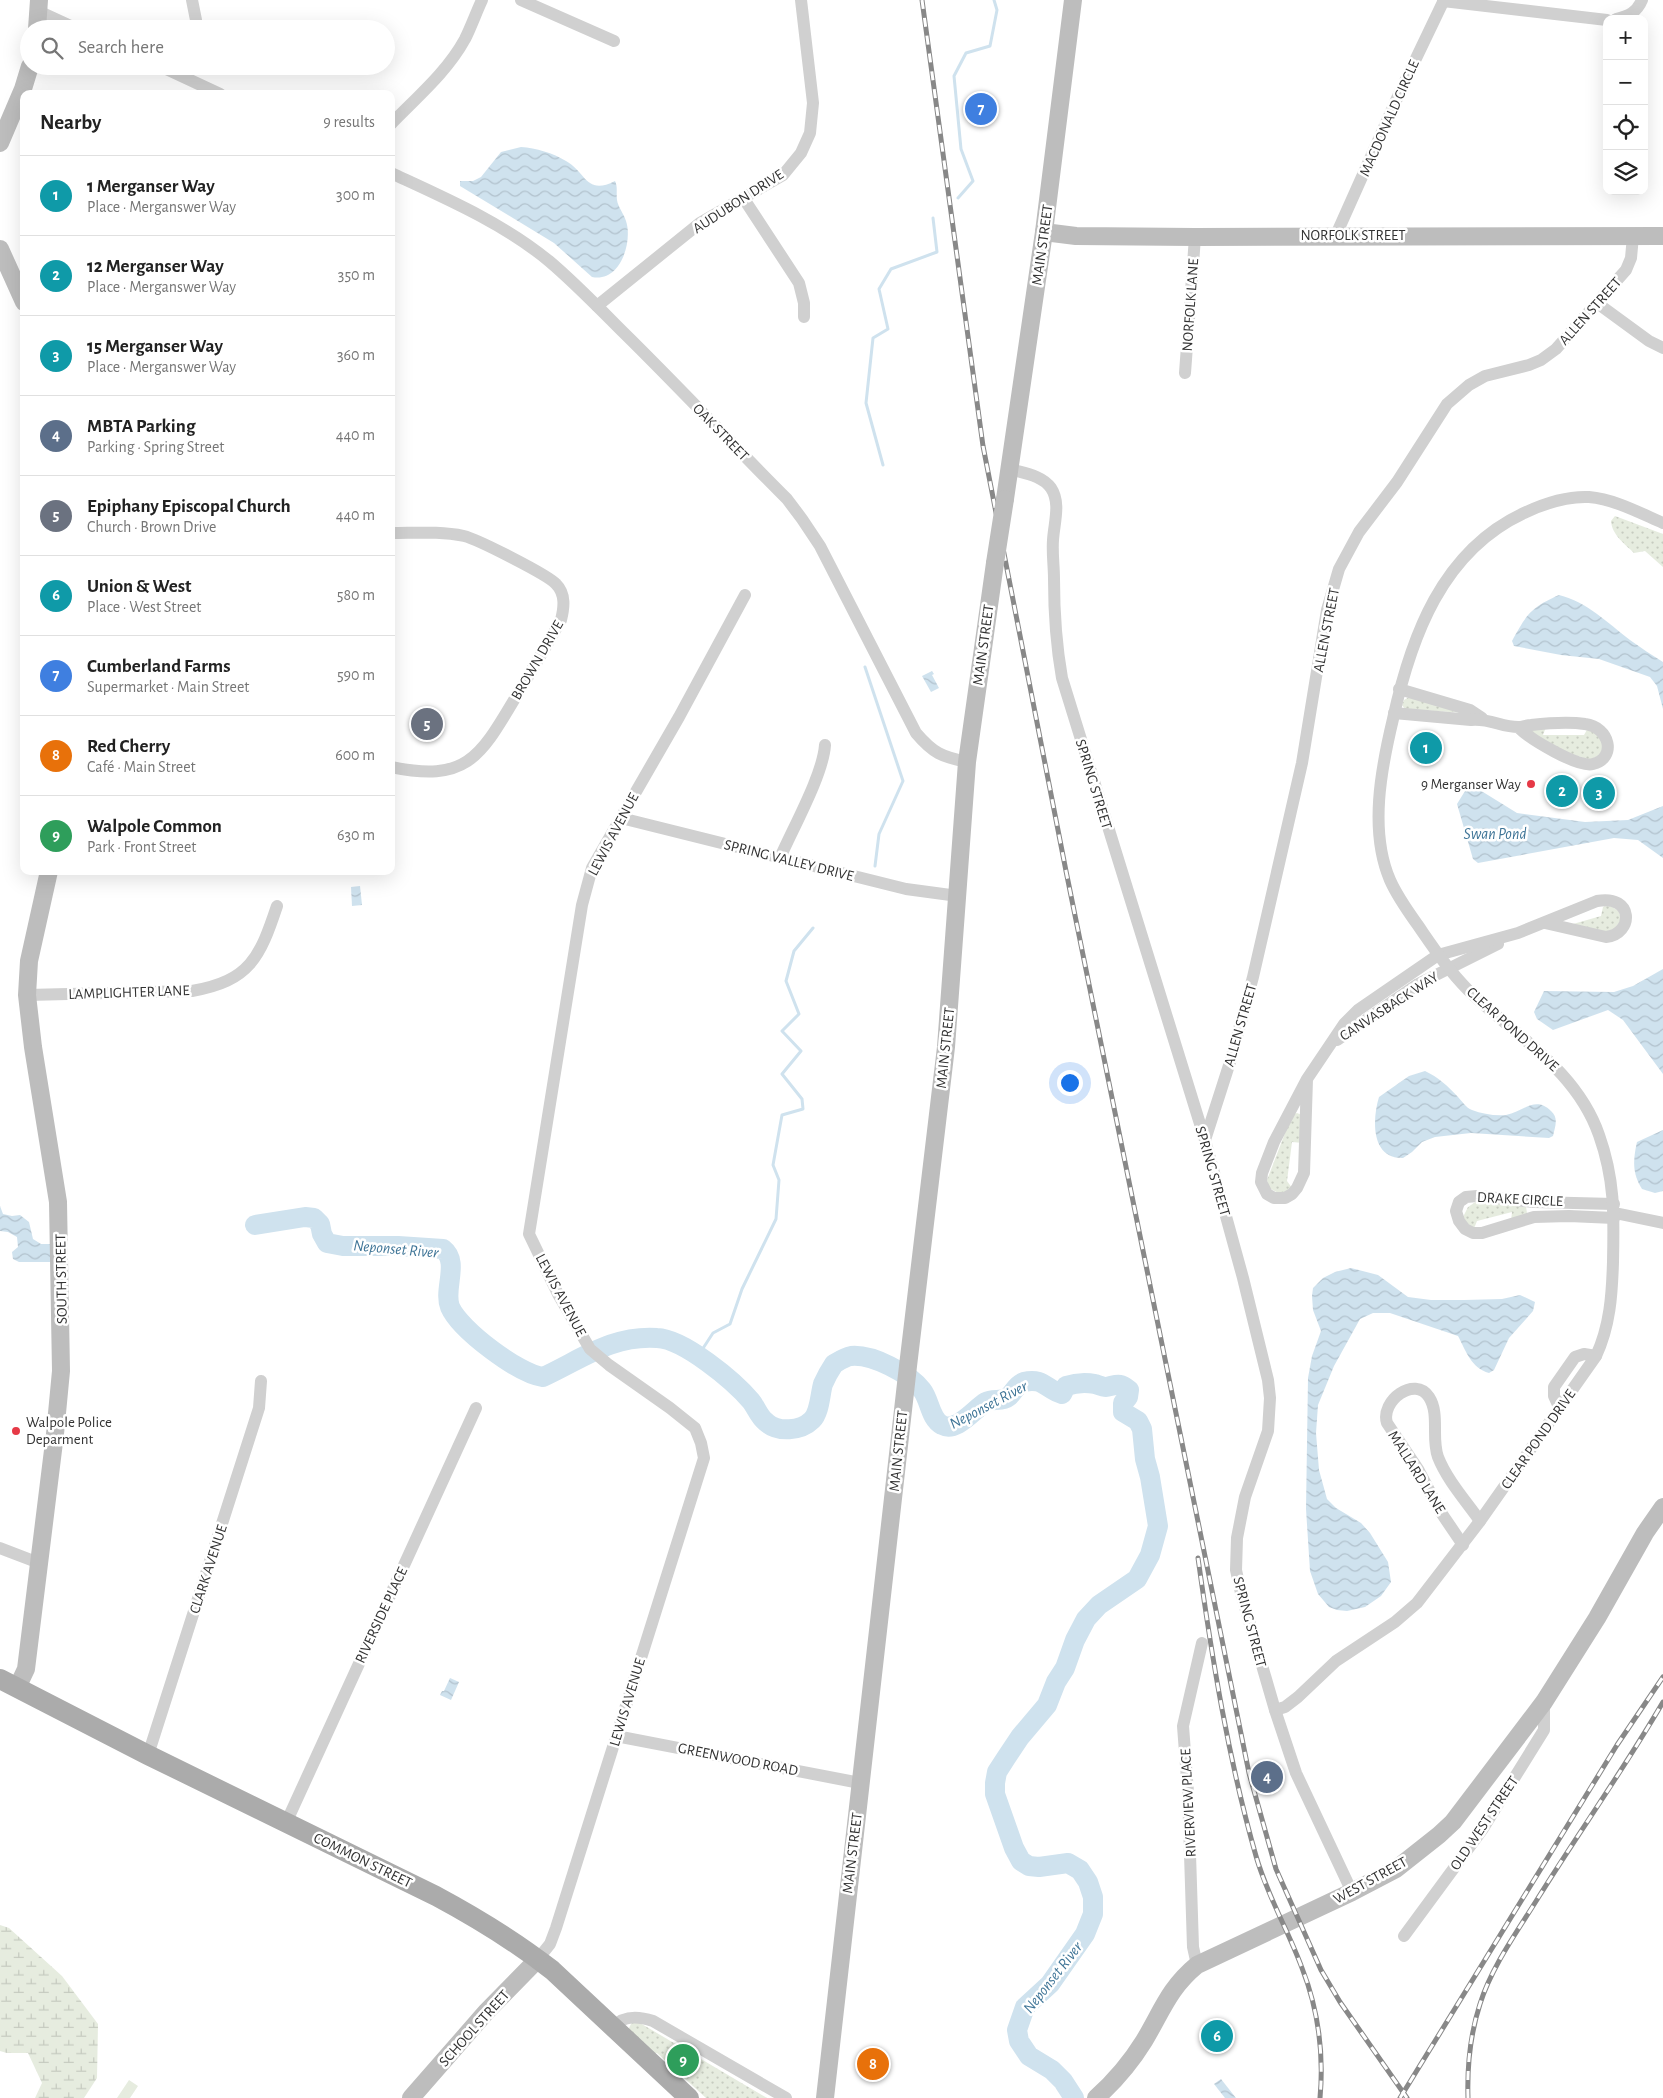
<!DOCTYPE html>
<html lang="en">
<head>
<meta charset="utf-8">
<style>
  body { margin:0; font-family:"Alegreya Sans",sans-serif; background:#f6f6f6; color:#222 }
  .controls { position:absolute; right:15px; top:15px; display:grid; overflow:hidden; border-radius:10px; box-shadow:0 5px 20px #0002 }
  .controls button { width:45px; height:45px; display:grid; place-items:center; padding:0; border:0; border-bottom:1px solid #e0e0e0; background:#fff; color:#222; font:25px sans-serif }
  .you { position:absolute; left:1069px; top:1082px; width:18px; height:18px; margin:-12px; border:4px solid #fff; border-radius:50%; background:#1a73e8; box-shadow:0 0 0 8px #1a73e833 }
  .badge { display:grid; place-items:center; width:32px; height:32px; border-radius:50%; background:#e63946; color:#fff; font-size:16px; font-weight:700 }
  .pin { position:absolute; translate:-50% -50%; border:2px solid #fff; box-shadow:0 1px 5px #0006 }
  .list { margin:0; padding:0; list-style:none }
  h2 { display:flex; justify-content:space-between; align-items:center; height:65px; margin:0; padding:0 20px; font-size:21px }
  h2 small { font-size:16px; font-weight:400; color:#767676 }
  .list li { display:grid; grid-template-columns:32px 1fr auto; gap:15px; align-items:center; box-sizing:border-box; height:80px; padding:0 20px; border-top:1px solid #e0e0e0 }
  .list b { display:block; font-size:19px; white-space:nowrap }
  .list p { margin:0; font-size:16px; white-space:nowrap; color:#767676 }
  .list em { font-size:16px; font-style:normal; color:#767676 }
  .icon { flex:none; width:28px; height:28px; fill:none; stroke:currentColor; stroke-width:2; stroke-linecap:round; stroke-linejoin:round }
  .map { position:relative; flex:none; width:1663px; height:2098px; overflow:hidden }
  .search { position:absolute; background:#fff; box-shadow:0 5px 20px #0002; left:20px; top:20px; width:375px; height:55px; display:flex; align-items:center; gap:12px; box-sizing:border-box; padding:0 18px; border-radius:28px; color:#767676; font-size:19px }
  .panel { position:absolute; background:#fff; box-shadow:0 5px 20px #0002; left:20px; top:90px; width:375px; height:785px; border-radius:10px }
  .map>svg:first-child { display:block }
  .wetland { fill:url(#wetland-marsh) }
  .park { fill:url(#park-dots) }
  .garden { fill:#e6ecdf }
  .water { fill:url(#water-waves) }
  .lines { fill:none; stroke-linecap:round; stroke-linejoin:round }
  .stream { stroke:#cfe2ee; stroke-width:3 }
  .river { stroke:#cfe2ee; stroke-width:20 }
  .street { stroke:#d0d0d0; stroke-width:12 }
  .secondary { stroke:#bdbdbd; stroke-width:18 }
  .primary { stroke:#ababab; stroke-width:20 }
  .rail-casing { stroke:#888; stroke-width:5 }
  .rail { stroke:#fff; stroke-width:3; stroke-dasharray:9; stroke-linecap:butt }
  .secondary-bridge { stroke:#bdbdbd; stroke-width:18 }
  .poi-dot { fill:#e63946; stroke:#fff; stroke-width:2 }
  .labels { text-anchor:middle; stroke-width:5; stroke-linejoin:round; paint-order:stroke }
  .street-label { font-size:15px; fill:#333; stroke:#fff }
  .poi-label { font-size:15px; fill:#333; stroke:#fff; text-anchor:end }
  .water-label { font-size:16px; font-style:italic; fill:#3f7597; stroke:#fff }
</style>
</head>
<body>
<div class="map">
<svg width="1663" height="2098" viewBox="0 0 1663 2098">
  <defs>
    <pattern id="wetland-marsh" width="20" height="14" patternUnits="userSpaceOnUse" patternTransform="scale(1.25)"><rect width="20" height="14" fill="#e6ecdf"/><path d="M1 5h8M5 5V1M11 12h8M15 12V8" fill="none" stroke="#c6cbc0"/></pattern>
    <pattern id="park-dots" width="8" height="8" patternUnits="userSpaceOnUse" patternTransform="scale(1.25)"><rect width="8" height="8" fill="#e6ecdf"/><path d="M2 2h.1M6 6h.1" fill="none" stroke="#c6cbc0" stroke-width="1.8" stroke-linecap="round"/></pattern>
    <pattern id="water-waves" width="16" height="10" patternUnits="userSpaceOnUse" patternTransform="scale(1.25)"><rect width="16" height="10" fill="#cfe2ee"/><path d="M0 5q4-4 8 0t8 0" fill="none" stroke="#b2c2cd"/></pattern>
  </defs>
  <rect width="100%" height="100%" fill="#fff"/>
  <polygon class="wetland" points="0,1925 9,1928 62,1976 98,2024 97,2078 84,2098 35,2098 42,2083 28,2053 7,2053 0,2051"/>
  <g class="park">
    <path d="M1615 516 1663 534V567L1645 551 1634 553C1625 544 1612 535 1611 521Z"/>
    <polygon points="1409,697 1465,713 1405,709 1402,705 1404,700"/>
    <polygon points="1546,727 1543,735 1584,735 1588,728 1601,736 1603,753 1590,760 1556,749 1528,729"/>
    <polygon points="1607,904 1619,911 1621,920 1611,934 1566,926 1601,916 1603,907"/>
    <polygon points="1297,1113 1302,1115 1303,1143 1292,1142 1287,1181 1292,1188 1282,1195 1269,1188 1267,1180 1292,1115"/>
    <polygon points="1477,1201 1526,1207 1527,1213 1511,1221 1512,1212 1477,1221 1473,1231 1463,1217 1468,1207"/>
    <polygon points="632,2022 640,2023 767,2098 706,2098 657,2053 653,2054 628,2030"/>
  </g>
  <polygon class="garden" points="129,2080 138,2086 130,2098 117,2098"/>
  <g class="water">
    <path d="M521 147C536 148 553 153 566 161 586 172 586 196 615 181 618 187 616 193 617 200 618 207 624 214 626 221 633 242 620 283 592 277L554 243 460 186V181H473L481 177 501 152Z"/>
    <path d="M1559 595C1587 602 1608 623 1630 640 1641 648 1652 655 1663 662V709L1657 686 1650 677 1599 659 1561 655 1514 646 1512 641C1527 614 1530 608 1559 595Z"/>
    <polygon points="932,671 934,674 932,675 939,688 931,692 922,676"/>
    <polygon points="1474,789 1483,792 1517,813 1585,822 1628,820 1663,806 1663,858 1638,840 1614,838 1478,863 1473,859 1457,804 1465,791"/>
    <polygon points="360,886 362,905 352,906 351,887"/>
    <polygon points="1663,969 1663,1074 1623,1020 1608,1010 1553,1030 1537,1019 1534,1012 1544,991 1614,992 1633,986"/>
    <path d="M1425 1071C1438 1077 1448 1086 1458 1097 1462 1101 1466 1108 1472 1110 1482 1114 1495 1116 1506 1115 1523 1112 1535 1095 1551 1111 1559 1118 1555 1127 1553 1136L1549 1138 1471 1133 1435 1137 1422 1142 1412 1152 1403 1158C1371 1159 1372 1120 1379 1097L1409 1076Z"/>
    <path d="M1663 1130V1191L1655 1193 1642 1189C1632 1173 1633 1160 1637 1142Z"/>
    <polygon points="0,1206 3,1214 12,1216 20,1215 29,1222 33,1239 41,1244 52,1244 54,1262 19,1262 13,1259 12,1252 18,1247 17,1237 8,1232 0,1231"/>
    <path d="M1351 1268 1378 1275 1408 1297 1431 1300H1464L1502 1299 1520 1295 1535 1302 1533 1311 1509 1338 1494 1370 1489 1373C1471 1368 1466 1351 1458 1336L1390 1313H1373L1360 1319 1334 1366 1318 1405 1316 1433 1319 1470 1327 1499 1336 1508 1361 1523 1370 1533 1388 1562 1391 1582 1381 1596 1365 1607 1347 1611 1337 1610 1329 1607 1318 1594 1310 1571 1306 1509 1308 1378 1312 1356 1321 1331 1313 1310 1312 1296 1313 1288 1323 1278 1335 1272Z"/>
    <polygon points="450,1678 459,1682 451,1700 440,1695 442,1691 444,1691"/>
    <polygon points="1221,2079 1236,2098 1225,2098 1214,2084"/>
  </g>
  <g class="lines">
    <g class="stream">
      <polyline points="958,198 973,181 961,149 954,76 966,53 990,46 997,10 994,0"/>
      <polyline points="883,465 866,403 873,338 888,329 879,289 891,269 937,252 933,218"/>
      <polyline points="865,667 903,781 879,834 875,866"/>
      <polyline points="698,1356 713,1333 730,1324 742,1289 776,1219 779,1180 773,1165 782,1115 803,1109 802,1099 782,1074 801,1051 782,1031 799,1014 786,981 794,951 813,928"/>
    </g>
    <path class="river" d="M255 1225 305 1217 314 1218 320 1224 322 1234 327 1243 343 1246H398L443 1249C460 1262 443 1289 450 1307 460 1330 519 1374 543 1377 582 1359 612 1335 657 1338 684 1339 734 1381 751 1401 756 1407 759 1417 766 1422 778 1433 801 1431 812 1420 820 1412 820 1394 823 1384 826 1377 830 1370 834 1364 839 1361 845 1357 851 1356 872 1354 909 1373 922 1390 930 1400 930 1419 942 1425 957 1433 974 1409 986 1402 993 1398 1002 1402 1008 1397 1014 1393 1015 1385 1024 1382 1043 1377 1047 1390 1062 1394L1066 1386C1075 1383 1085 1382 1095 1384 1098 1385 1103 1387 1106 1387 1117 1385 1119 1382 1129 1390L1128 1397 1123 1403V1412L1138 1421 1142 1429 1145 1459 1150 1477 1158 1526 1150 1555 1137 1579 1099 1605 1086 1619 1075 1640 1065 1668 1056 1682 1047 1705 1020 1737 1006 1758 997 1772 995 1783V1794L1014 1848 1021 1861 1029 1866 1039 1867 1068 1863 1080 1870 1088 1882 1093 1897V1914L1085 1934 1050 1984 1025 2007 1017 2030 1019 2041 1029 2056 1052 2070 1063 2081 1074 2098"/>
    <g class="street">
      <polyline points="192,0 196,20 194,29"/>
      <polyline points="521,0 614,41"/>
      <polyline points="1443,1 1607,20"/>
      <polyline points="38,11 77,29"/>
      <path d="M1616 19C1629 16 1637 12 1642 0"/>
      <polyline points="160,66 220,94"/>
      <path d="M391 124C417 97 447 72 465 39 471 27 476 13 482 0"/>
      <path d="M391 173C445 198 503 223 549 261 575 283 599 308 623 332 679 387 732 444 787 499L802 519 820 546 916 733C933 753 942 757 967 762"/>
      <polyline points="744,199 799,283 804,303 804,317"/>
      <polyline points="1336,235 1399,94 1444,0"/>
      <polyline points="1597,303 1649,341 1663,348"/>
      <polyline points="597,306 700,223 783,175 801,153 810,133 813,103 801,0"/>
      <polyline points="1185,373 1195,237"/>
      <path d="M1010 469C1023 473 1042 475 1051 488 1061 503 1054 523 1053 540 1052 553 1054 566 1054 579 1054 612 1056 644 1062 678L1205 1140 1243 1278 1268 1380 1270 1398 1268 1431 1245 1497 1237 1538 1236 1570 1241 1593 1275 1710 1296 1773 1352 1892"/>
      <path d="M391 533C416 533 440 531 464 536 477 539 548 575 556 584 566 594 564 608 561 620 546 647 530 673 514 700 479 759 465 782 391 767"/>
      <polyline points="1399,689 1470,710 1482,718"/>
      <path d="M1394 713 1471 720C1490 718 1503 728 1520 727 1523 727 1527 725 1531 725 1548 723 1567 721 1585 724 1610 727 1617 758 1593 764 1578 768 1530 739 1519 728"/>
      <polyline points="621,818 906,889 958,896"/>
      <path d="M780 858C793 828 823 775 825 745"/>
      <path d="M27 995 192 991C250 981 260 957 277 906"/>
      <polyline points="1337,1040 1418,984 1498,944"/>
      <path d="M1307 1079 1304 1173 1297 1188 1292 1194 1285 1198H1274L1267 1194 1261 1182 1262 1173 1274 1142 1307 1079 1344 1024 1358 1010 1438 955 1518 933 1597 901C1634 894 1634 934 1606 937L1545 923"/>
      <polyline points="1205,1140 1231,1059 1253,977 1302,763 1327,610 1339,569 1359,532 1397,482 1447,404 1469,385 1485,376 1529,365 1541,360 1556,349 1626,270 1631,258 1633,236"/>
      <polyline points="1614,1204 1534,1202 1477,1196 1466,1197 1459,1202 1456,1211 1459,1221 1465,1229 1473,1233 1482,1233 1534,1217 1569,1216 1614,1218"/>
      <polyline points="1615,1213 1663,1223"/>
      <polyline points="1560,1409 1554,1396 1554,1387 1575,1357 1584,1354 1596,1356"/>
      <path d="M1463 1545 1440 1511 1418 1469 1387 1423C1380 1401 1415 1375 1429 1397 1440 1414 1431 1438 1438 1457 1447 1480 1466 1501 1480 1521"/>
      <polyline points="0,1548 39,1563"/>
      <path d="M1275 1710 1285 1707 1298 1697 1336 1661 1395 1622 1417 1603 1480 1521 1596 1356C1610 1326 1612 1295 1613 1262 1614 1215 1615 1180 1599 1135 1576 1069 1515 1036 1468 990 1448 970 1433 947 1417 924 1407 910 1397 896 1390 880 1369 831 1381 769 1393 719 1411 637 1442 551 1524 513 1543 504 1567 496 1589 497 1614 499 1640 513 1663 523"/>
      <polyline points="616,1736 860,1783"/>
      <polyline points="148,1755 259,1408 261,1381"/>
      <polyline points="286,1823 476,1408"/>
      <polyline points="1404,1936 1482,1830 1544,1730 1544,1702"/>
      <polyline points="538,1959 550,1944 556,1928 704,1458 701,1443 695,1428 670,1408 609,1365 590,1349 558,1294 529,1234 582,905 592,868 679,717 745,595"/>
      <polyline points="1197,1965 1193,1947 1188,1792 1183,1726 1202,1643"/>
      <path d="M613 2027C624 2015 638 2016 653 2021L786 2098"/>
    </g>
    <g class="secondary">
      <polyline points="37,29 39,0"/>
      <polyline points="0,143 23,89 30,66"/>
      <polyline points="1044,232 1076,236 1195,237 1663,236"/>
      <polyline points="0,249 24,302"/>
      <polyline points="1005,499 1044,232 1073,0"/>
      <polyline points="17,1688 26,1669 55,1434 61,1371 58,1202 33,1047 27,995 29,961 49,871"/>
      <polyline points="411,2098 487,2011 538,1959"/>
      <polyline points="825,2098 908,1366 946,1047 967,762 995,563"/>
      <path d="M1096 2098C1115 2081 1131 2062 1144 2041 1162 2011 1169 1988 1197 1965L1352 1892 1396 1869 1439 1835 1453 1822 1544 1702 1597 1618 1645 1533 1663 1507"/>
    </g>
    <path class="primary" d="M0 1679 148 1755 436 1896C477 1918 516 1942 552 1970L689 2098"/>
    <defs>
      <g id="rail">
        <polyline points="922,0 983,446 1066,871 1249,1773 1276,1869 1321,1970 1340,2002 1407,2098"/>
        <path d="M1198 1558C1212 1658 1228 1758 1256 1856 1267 1895 1288 1930 1302 1968 1318 2009 1324 2054 1320 2098"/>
        <polyline points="1400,2098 1617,1745 1663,1677"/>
        <path d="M1468 2098C1467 2066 1470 2035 1480 2004 1492 1966 1517 1932 1538 1898 1579 1832 1624 1769 1663 1702"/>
      </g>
    </defs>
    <use href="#rail" class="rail-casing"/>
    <use href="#rail" class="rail"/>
    <polyline class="secondary-bridge" points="995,563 1005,499"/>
  </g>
  <g class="poi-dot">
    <circle cx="1531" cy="784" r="5"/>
    <circle cx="16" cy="1431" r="5"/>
  </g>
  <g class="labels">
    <g class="street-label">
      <text transform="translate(1389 118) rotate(-66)" y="5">MACDONALD CIRCLE</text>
      <text transform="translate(738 201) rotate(-33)" y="5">AUDUBON DRIVE</text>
      <text x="1353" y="240">NORFOLK STREET</text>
      <text transform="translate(1042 245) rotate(-82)" y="5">MAIN STREET</text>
      <text transform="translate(1190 305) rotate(-86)" y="5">NORFOLK LANE</text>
      <text transform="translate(1590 311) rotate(-48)" y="5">ALLEN STREET</text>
      <text transform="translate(721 432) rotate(46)" y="5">OAK STREET</text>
      <text transform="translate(1326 630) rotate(-79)" y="5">ALLEN STREET</text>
      <text transform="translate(983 645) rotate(-82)" y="5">MAIN STREET</text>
      <text transform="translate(537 660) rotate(-60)" y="5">BROWN DRIVE</text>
      <text transform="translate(1094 784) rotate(73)" y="5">SPRING STREET</text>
      <text transform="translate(613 834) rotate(-62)" y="5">LEWIS AVENUE</text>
      <text transform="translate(789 860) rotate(14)" y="5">SPRING VALLEY DRIVE</text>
      <text transform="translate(129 992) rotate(-2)" y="5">LAMPLIGHTER LANE</text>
      <text transform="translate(1389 1006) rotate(-33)" y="5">CANVASBACK WAY</text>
      <text transform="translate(1240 1025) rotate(-74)" y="5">ALLEN STREET</text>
      <text transform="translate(1513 1029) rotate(42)" y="5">CLEAR POND DRIVE</text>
      <text transform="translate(945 1048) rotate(-84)" y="5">MAIN STREET</text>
      <text transform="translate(1213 1171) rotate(74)" y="5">SPRING STREET</text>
      <text transform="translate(1520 1199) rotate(3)" y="5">DRAKE CIRCLE</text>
      <text transform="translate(61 1279) rotate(-91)" y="5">SOUTH STREET</text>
      <text transform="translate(561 1295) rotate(62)" y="5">LEWIS AVENUE</text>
      <text transform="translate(1538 1439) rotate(-55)" y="5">CLEAR POND DRIVE</text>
      <text transform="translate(898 1451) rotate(-84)" y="5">MAIN STREET</text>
      <text transform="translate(1417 1472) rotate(58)" y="5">MALLARD LANE</text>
      <text transform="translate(208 1569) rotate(-72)" y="5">CLARK AVENUE</text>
      <text transform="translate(381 1615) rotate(-65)" y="5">RIVERSIDE PLACE</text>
      <text transform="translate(1250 1622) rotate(75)" y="5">SPRING STREET</text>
      <text transform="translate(627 1702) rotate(-73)" y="5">LEWIS AVENUE</text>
      <text transform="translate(738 1759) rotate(11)" y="5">GREENWOOD ROAD</text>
      <text transform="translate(1188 1803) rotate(-93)" y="5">RIVERVIEW PLACE</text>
      <text transform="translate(1484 1823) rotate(-56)" y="5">OLD WEST STREET</text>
      <text transform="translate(852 1853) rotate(-83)" y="5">MAIN STREET</text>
      <text transform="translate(363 1860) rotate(26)" y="5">COMMON STREET</text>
      <text transform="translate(1370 1880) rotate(-29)" y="5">WEST STREET</text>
      <text transform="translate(474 2028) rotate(-48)" y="5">SCHOOL STREET</text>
    </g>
    <g class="poi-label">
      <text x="1521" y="789">9 Merganser Way</text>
      <text x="26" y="1427" text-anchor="start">Walpole Police<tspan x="26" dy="17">Deparment</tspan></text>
    </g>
    <g class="water-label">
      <text x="1495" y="839">Swan Pond</text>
      <text transform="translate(396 1248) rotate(5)" y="6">Neponset River</text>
      <text transform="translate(988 1404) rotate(-28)" y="6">Neponset River</text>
      <text transform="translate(1052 1977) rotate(-52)" y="6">Neponset River</text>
    </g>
  </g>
</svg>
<div class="controls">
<button>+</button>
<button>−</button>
<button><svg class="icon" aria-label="locate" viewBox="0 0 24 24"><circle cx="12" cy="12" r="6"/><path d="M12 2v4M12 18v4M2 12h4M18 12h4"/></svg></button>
<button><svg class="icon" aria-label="layers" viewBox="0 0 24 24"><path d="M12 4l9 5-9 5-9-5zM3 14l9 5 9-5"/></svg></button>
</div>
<div class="you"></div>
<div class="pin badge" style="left:1426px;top:748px;background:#0f9aa8">1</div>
<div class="pin badge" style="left:1562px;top:791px;background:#0f9aa8">2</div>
<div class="pin badge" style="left:1599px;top:793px;background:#0f9aa8">3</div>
<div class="pin badge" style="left:1267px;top:1777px;background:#5c6f8a">4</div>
<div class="pin badge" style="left:427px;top:724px;background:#6b7280">5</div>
<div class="pin badge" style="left:1217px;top:2036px;background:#0f9aa8">6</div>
<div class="pin badge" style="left:981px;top:109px;background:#3f7fe0">7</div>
<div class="pin badge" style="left:873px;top:2064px;background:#e8710a">8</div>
<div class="pin badge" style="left:683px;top:2060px;background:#2e9e5b">9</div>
<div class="search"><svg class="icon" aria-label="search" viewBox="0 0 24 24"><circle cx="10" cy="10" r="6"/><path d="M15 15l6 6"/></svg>Search here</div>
<section class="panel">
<h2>Nearby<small>9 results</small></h2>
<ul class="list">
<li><span class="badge" style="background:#0f9aa8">1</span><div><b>1 Merganser Way</b><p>Place · Merganswer Way</p></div><em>300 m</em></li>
<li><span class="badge" style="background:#0f9aa8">2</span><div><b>12 Merganser Way</b><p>Place · Merganswer Way</p></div><em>350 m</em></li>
<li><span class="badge" style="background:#0f9aa8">3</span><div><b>15 Merganser Way</b><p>Place · Merganswer Way</p></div><em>360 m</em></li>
<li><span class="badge" style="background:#5c6f8a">4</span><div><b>MBTA Parking</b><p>Parking · Spring Street</p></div><em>440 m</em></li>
<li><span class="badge" style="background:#6b7280">5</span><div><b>Epiphany Episcopal Church</b><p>Church · Brown Drive</p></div><em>440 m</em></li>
<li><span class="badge" style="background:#0f9aa8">6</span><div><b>Union &amp; West</b><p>Place · West Street</p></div><em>580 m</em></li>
<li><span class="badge" style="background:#3f7fe0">7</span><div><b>Cumberland Farms</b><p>Supermarket · Main Street</p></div><em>590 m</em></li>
<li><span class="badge" style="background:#e8710a">8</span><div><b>Red Cherry</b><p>Café · Main Street</p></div><em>600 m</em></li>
<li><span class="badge" style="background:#2e9e5b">9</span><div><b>Walpole Common</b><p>Park · Front Street</p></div><em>630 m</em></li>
</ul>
</section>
</div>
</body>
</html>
